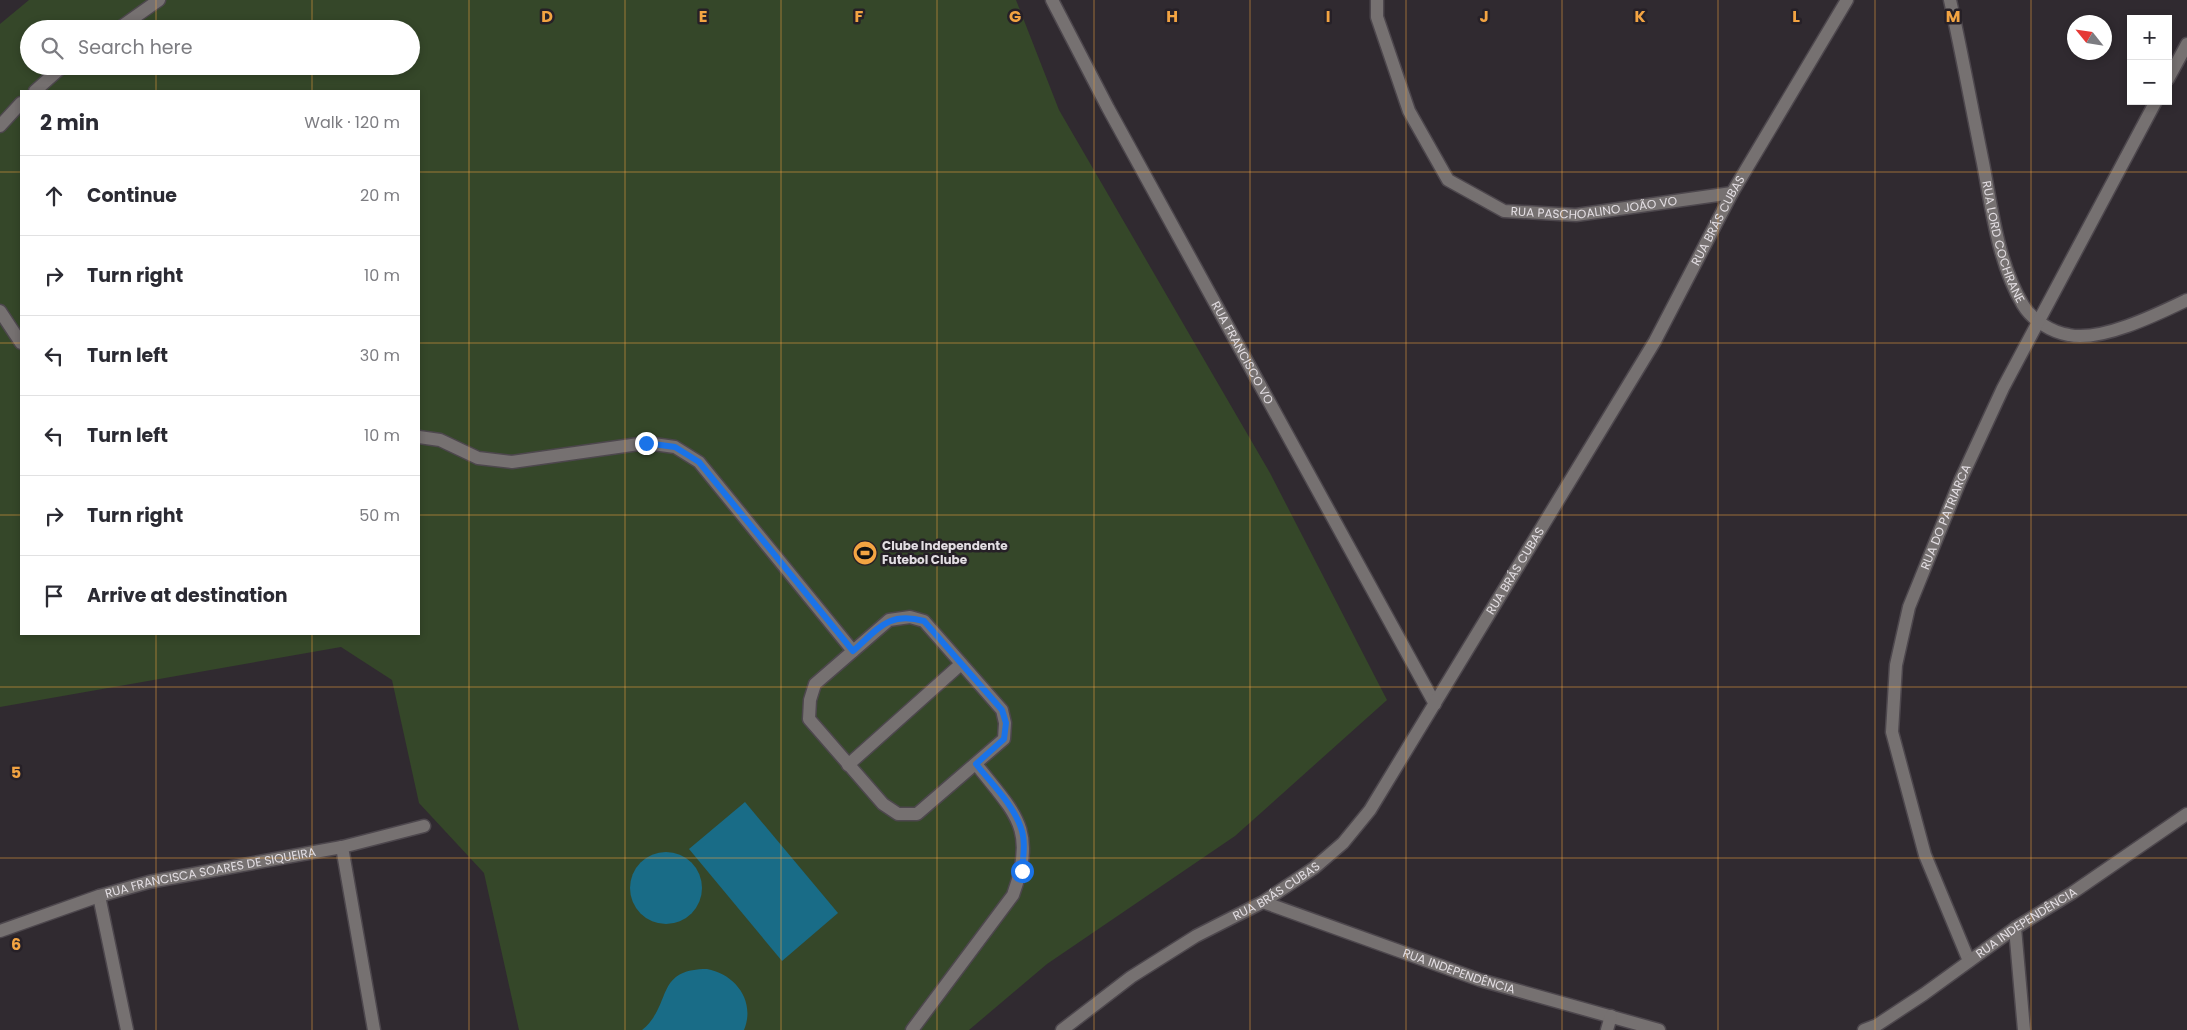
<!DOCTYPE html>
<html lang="en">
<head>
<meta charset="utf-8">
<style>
  body { margin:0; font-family:Poppins,sans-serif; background:#f2f2f3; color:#2b2b33 }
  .controls { position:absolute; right:15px; top:15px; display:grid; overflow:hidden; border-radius:0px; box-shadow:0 2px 8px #0003 }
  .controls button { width:45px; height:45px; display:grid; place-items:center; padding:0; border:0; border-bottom:1px solid #e1e1e2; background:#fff; color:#2b2b33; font:25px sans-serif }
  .compass { position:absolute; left:2067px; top:15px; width:45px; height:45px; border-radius:50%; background:#fff; box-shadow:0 2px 8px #0003; rotate:300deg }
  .stop { position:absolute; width:15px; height:15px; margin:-11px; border:4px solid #1a73e8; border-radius:50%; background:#fff }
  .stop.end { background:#1a73e8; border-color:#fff; box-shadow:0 1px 5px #0008 }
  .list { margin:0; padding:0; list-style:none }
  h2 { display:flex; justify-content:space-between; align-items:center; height:65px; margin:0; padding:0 20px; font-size:21px }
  h2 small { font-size:16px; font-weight:400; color:#7c7c81 }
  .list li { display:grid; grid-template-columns:32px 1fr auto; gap:15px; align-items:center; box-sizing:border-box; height:80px; padding:0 20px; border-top:1px solid #e1e1e2 }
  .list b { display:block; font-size:19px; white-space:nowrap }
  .list em { font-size:16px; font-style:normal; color:#7c7c81 }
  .icon { flex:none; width:28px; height:28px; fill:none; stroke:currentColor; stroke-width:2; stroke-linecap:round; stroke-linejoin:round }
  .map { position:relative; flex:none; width:2187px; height:1030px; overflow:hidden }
  .search { position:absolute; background:#fff; box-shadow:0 2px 8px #0003; left:20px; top:20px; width:400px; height:55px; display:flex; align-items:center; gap:12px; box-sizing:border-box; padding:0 18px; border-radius:28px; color:#7c7c81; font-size:19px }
  .panel { position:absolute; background:#fff; box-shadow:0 2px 8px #0003; left:20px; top:90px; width:400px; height:545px; border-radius:0px }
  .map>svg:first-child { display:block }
  .green { fill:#354729; fill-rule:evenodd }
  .water { fill:#196c87 }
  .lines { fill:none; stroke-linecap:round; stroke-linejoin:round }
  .minor-casing { stroke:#4d474d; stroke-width:15 }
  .minor { stroke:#767171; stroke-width:12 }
  .route { stroke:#1a73e8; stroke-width:6 }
  .grid { fill:none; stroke:#f3a442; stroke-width:1; stroke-opacity:0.55 }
  .labels { text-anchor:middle; stroke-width:5; stroke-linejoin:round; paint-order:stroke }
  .street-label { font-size:12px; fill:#e3dee3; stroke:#262027 }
  .poi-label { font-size:12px; font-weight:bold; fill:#e3dee3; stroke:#262027; text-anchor:start }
  .grid-label { font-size:16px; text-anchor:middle; font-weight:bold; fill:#f3a442; stroke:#262027; stroke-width:5; stroke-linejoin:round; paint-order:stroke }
</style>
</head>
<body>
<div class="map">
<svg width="2187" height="1030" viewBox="0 0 2187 1030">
  <rect width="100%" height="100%" fill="#302a30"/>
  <path class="green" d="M29 0H1016L1059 110 1270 473 1387 700 1235 836 1047 964 969 1030H519L484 873 419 803 392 680 341 647 0 707V24ZM29 29H411V66H29ZM21 91H419V634H21Z"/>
  <g class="water">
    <polygon points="745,802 838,913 782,961 689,849"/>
    <circle cx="666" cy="888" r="36"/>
    <path d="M707 969C735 974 756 1001 744 1030H642C673 1005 654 969 707 969Z"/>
  </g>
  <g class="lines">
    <defs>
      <g id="minor">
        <path id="s1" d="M1052 0 1108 108 1435 704"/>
        <path id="s2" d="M1377 0V17L1409 111 1448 180 1504 211 1576 215 1732 193"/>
        <path id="s3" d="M1950 0C1962 54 1972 109 1983 163 1992 210 1998 263 2023 305 2032 320 2051 332 2069 335 2101 342 2158 314 2187 300"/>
        <polyline points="118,29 159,0"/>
        <polyline points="2168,79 2187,44"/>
        <polyline points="35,91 63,66"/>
        <polyline points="0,126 21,103"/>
        <polyline points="0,311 21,343"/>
        <polyline points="419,437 440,440 478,458 512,462 646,443 675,447 699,462 853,651"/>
        <polygon points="910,617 924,621 1002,710 1005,723 1004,739 917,814 898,814 883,804 809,719 810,700 815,684 889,620"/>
        <polyline points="848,765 961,664"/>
        <polyline points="342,847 374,1030"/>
        <polyline points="99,896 127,1030"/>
        <path id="s4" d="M1263 902 1480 980 1659 1030"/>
        <polyline points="2015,928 2024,1030"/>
        <path id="s5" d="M0 931 99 896 149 882 342 847 424 826"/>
        <path id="s6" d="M1969 961 1925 855 1892 732 1896 665 1909 607 1960 481 2003 388 2156 101"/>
        <path d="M912 1030 1013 895C1037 828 1015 814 976 764"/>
        <path id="s7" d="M1062 1030 1131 977 1196 936 1263 902 1314 868 1343 843 1370 810 1655 341 1732 193 1847 0"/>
        <polyline points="1607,1030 1611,1016"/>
        <path id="s8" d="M1864 1030 1877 1025 1924 994 2015 928 2072 893 2187 814"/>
      </g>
    </defs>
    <use href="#minor" class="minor-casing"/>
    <use href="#minor" class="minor"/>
  </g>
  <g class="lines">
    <path class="route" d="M646 443 675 447 699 462 853 651C878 629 888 611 924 621L1002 710 1006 723 1004 739 976 764C991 783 1013 804 1021 828 1026 841 1023 857 1022 871"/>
  </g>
  <path class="grid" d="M156 0V29M312 0V29M469 0V1030M625 0V1030M781 0V1030M937 0V1030M1094 0V1030M1250 0V1030M1406 0V1030M1562 0V1030M1718 0V1030M1875 0V1030M2031 0V1030M156 66V91M312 66V91M0 172H21M419 172H2187M0 343H21M419 343H2187M0 515H21M419 515H2187M156 634V1030M312 634V1030M0 687H2187M0 858H2187"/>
  <defs>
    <symbol id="stadium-disc" viewBox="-11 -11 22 22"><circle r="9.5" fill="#f3a442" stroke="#262027"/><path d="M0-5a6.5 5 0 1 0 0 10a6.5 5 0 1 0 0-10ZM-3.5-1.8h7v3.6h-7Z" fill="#111"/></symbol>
  </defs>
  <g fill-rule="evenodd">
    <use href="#stadium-disc" x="851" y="539" width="28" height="28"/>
  </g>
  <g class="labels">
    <g class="street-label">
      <text dy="4" stroke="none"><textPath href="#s2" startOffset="350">RUA PASCHOALINO JOÃO VO</textPath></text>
      <text dy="4" stroke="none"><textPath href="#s7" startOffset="1066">RUA BRÁS CUBAS</textPath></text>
      <text dy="4" stroke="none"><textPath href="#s3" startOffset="248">RUA LORD COCHRANE</textPath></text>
      <text dy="4" stroke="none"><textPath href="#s1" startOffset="401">RUA FRANCISCO VO</textPath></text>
      <text dy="4" stroke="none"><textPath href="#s6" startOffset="466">RUA DO PATRIARCA</textPath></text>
      <text dy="4" stroke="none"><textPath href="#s7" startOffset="661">RUA BRÁS CUBAS</textPath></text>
      <text dy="4" stroke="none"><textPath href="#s5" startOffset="219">RUA FRANCISCA SOARES DE SIQUEIRA</textPath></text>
      <text dy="4" stroke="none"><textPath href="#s7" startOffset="256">RUA BRÁS CUBAS</textPath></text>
      <text dy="4" stroke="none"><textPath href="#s8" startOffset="195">RUA INDEPENDÊNCIA</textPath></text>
      <text dy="4" stroke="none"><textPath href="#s4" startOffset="208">RUA INDEPENDÊNCIA</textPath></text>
    </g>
    <g class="poi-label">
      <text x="882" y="550">Clube Independente<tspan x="882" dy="14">Futebol Clube</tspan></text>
    </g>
  </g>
  <g class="grid-label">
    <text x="547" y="22">D</text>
    <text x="703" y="22">E</text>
    <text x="859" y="22">F</text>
    <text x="1015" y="22">G</text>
    <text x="1172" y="22">H</text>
    <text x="1328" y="22">I</text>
    <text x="1484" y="22">J</text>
    <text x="1640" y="22">K</text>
    <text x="1796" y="22">L</text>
    <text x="1953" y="22">M</text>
    <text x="16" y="778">5</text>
    <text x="16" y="950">6</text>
  </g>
</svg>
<div class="controls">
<button>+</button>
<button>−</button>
</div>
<svg class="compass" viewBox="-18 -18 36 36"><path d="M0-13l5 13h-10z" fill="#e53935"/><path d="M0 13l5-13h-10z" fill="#7c7c81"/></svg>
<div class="stop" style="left:1022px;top:871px"></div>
<div class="stop end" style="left:646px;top:443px"></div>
<div class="search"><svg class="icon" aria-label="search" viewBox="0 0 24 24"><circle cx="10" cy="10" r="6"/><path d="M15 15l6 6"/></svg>Search here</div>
<section class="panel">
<h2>2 min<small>Walk · 120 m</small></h2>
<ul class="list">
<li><svg class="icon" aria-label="ahead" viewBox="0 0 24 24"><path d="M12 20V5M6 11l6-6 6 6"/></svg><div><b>Continue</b></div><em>20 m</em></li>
<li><svg class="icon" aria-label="right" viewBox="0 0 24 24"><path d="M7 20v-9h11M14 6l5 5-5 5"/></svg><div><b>Turn right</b></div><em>10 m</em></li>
<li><svg class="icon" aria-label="left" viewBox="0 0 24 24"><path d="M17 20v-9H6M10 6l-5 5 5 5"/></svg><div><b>Turn left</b></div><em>30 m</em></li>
<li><svg class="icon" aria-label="left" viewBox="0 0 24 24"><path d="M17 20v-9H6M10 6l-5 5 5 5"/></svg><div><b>Turn left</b></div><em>10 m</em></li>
<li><svg class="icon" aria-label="right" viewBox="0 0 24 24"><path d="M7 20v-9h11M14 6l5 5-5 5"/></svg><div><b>Turn right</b></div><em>50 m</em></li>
<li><svg class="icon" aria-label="arrive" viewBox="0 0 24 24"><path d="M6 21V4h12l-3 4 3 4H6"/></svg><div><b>Arrive at destination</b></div></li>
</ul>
</section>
</div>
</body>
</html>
